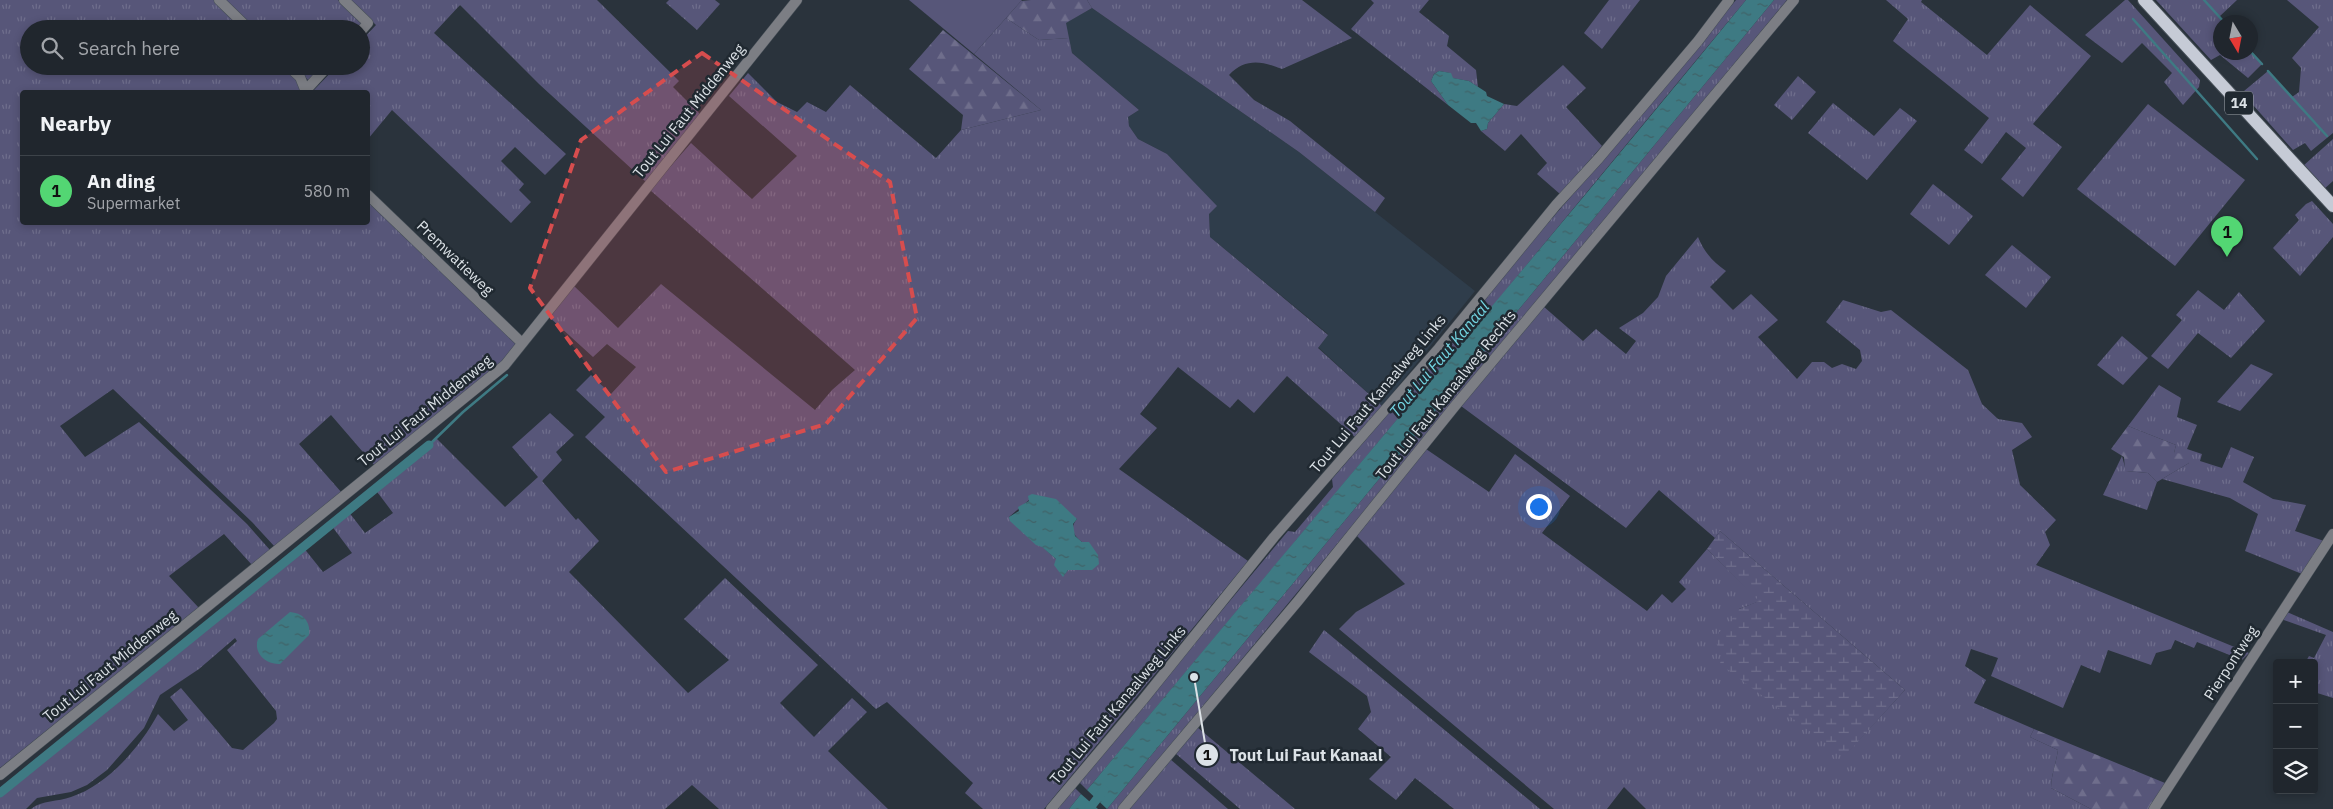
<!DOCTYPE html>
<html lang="en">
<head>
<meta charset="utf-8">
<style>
  body { margin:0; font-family:"IBM Plex Sans",sans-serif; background:#282e35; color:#f1f3f6 }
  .controls { position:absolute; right:15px; bottom:15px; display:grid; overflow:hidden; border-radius:5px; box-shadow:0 2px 8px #0003 }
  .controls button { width:45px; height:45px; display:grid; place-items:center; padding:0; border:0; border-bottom:1px solid #3d4349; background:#20262d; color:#f1f3f6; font:25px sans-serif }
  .compass { position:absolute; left:2213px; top:15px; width:45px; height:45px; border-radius:50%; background:#20262d; box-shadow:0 2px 8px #0003; rotate:170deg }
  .you { position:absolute; left:1538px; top:506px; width:18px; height:18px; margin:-12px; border:4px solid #fff; border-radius:50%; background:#1a73e8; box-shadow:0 0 0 8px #1a73e833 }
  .badge { display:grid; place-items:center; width:32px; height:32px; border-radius:50%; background:#53d673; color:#111; font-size:16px; font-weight:700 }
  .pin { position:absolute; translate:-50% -41px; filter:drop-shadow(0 1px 2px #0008) }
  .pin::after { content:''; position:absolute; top:26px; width:18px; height:15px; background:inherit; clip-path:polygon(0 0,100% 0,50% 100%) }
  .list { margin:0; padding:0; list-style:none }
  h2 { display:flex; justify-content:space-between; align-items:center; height:65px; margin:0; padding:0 20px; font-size:21px }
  h2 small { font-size:16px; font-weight:400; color:#a2a5aa }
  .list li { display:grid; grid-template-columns:32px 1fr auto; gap:15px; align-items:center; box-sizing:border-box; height:70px; padding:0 20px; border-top:1px solid #3d4349 }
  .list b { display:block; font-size:19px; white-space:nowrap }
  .list p { margin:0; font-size:16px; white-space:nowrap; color:#a2a5aa }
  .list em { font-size:16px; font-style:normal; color:#a2a5aa }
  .icon { flex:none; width:28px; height:28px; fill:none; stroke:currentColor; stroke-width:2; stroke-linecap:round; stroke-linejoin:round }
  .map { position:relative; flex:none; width:2333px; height:809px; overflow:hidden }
  .search { position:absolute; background:#20262d; box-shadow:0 2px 8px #0003; left:20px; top:20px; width:350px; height:55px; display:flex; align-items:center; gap:12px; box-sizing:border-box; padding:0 18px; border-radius:28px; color:#a2a5aa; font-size:19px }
  .panel { position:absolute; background:#20262d; box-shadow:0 2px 8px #0003; left:20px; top:90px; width:350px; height:135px; border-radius:5px }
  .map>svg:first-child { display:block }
  .built { fill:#2f3d4b }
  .grass { fill:url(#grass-tufts); fill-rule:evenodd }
  .forest { fill:url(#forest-firs) }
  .wetland { fill:url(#wetland-marsh) }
  .park { fill:#575679 }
  .water { fill:url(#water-ripples) }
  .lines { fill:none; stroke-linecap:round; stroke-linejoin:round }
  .stream { stroke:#3e7a83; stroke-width:2.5 }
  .canal { stroke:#3e7a83; stroke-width:9 }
  .minor-casing { stroke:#464f57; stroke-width:11 }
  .tertiary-casing { stroke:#464f57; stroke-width:11 }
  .primary-casing { stroke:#464f57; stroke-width:14 }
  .minor { stroke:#7c7e84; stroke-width:10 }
  .tertiary { stroke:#7c7e84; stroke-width:10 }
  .primary { stroke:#c6cbd6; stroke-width:12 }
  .marked { fill:#d74d4e; fill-opacity:0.2; stroke:#d74d4e; stroke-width:4; stroke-dasharray:10 6; stroke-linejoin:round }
  .labels { text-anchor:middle; stroke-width:5; stroke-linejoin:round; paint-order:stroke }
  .shield { fill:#202931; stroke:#a4aab0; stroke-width:1 }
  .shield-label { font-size:14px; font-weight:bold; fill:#dce2e7 }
  .street-label { font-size:15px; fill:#dce2e7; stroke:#202931 }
  .water-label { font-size:16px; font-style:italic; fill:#73d5e2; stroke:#202931 }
  .leader { fill:none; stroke:#dce2e7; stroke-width:2 }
  .callout-dot { fill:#dce2e7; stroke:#202931; stroke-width:2 }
  .mark-label { font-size:15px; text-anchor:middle; font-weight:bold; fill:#111 }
  .callout-label { font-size:16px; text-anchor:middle; font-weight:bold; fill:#dce2e7; stroke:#202931; stroke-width:5; stroke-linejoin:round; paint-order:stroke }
</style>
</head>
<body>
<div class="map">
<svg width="2333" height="809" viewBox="0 0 2333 809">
  <defs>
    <pattern id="grass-tufts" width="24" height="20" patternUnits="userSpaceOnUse" patternTransform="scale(1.25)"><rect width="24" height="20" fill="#575679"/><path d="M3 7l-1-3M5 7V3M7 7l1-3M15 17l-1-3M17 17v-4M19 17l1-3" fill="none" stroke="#6f6e8c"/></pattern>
    <pattern id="forest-firs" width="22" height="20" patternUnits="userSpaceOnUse" patternTransform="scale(1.25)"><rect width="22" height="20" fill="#575679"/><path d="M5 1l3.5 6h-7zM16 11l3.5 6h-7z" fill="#6f6e8c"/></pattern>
    <pattern id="wetland-marsh" width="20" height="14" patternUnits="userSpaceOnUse" patternTransform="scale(1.25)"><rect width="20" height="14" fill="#575679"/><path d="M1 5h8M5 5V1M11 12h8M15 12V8" fill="none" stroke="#6f6e8c"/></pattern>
    <pattern id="water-ripples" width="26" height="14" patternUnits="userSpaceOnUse" patternTransform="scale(1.25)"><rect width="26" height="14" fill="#3e7a83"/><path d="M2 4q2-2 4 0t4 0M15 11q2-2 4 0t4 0" fill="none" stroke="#406267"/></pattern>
  </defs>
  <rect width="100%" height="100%" fill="#2a333c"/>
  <polygon class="built" points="1092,8 1299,152 1475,291 1382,406 1318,347 1328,334 1210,237 1209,213 1216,206 1167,154 1138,139 1129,126 1128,117 1139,110 1072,53 1065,23"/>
  <g class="grass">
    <polygon points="0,0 214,0 245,29 29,29 29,66 284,66 298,79 301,92 22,92 22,222 368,222 368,198 517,343 500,364 375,466 331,415 299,444 342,493 275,547 252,522 113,389 60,426 85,457 139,422 247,524 270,550 252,565 224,534 169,576 199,608 0,768"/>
    <polygon points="225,0 338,0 363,24 359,29 255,29"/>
    <polygon points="350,0 597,0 679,81 673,87 701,115 646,182 539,84 460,5 434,33 566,154 545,175 515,147 501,161 524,184 519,190 531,202 511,223 392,110 368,139 368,92 312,92 337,66 361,66 361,41 376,25"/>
    <polygon points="669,0 715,0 720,4 697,30 666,3"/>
    <path d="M1087 0H1302L1352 38 1282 69C1262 61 1245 58 1229 75L1254 100 1290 121 1385 198 1375 212 1299 152 1092 8Z"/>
    <polygon points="1371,0 1429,0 1419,12 1449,36 1447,46 1476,70 1478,87 1469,81 1452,78 1450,73 1439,71 1434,74 1431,81 1448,105 1351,29 1374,3"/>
    <polygon points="1609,0 1640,0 1602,49 1584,33"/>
    <polygon points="1736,0 1746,0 1491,308 1482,299 1587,178"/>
    <polygon points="1774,0 1787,0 1118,809 1107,809"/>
    <polygon points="1886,0 1922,0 1921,2 1987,55 2030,5 2091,56 2033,124 2062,147 2023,197 2001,179 2026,148 2006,132 1982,164 1964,150 1989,118 1893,41 1908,19"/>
    <polygon points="2125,0 2128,0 2200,80 2199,87 2183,105 2164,82 2172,73 2142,43 2122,63 2085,35"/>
    <polygon points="2156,0 2237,0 2219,17 2224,22 2220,22 2220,52 2251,51 2262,64 2248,78 2220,55 2211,60"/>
    <polygon points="2287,0 2333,0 2333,133 2311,151 2305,143 2293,150 2245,96 2244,91 2268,71 2292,97 2299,92 2301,68 2292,58 2319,27"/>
    <path d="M1006 18 1039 40 1069 38 1072 53 1139 110 1128 117 1129 126 1138 139 1167 154 1217 206 1209 214 1210 237 1328 335 1318 348 1382 406 1355 437 1287 376 1254 413 1238 399 1230 408 1178 367 1140 414 1157 428 1119 469 1248 561 1044 809H983L965 793 973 783 887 702 876 709 585 437 605 417 576 390 591 375 611 394 636 367 607 344 593 357 548 316 574 286 618 328 661 284 815 410 832 390 855 370 650 190 691 143 752 199 797 156 729 96 748 73 777 102 797 112 807 102 826 112 850 85 936 158 961 130 1041 110 974 54ZM1029 500 1077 519C1069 528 1074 536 1082 542L1079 569 1068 570 1063 576 1056 559 1009 517Z"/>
    <polygon points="1563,65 1586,88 1566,107 1602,146 1560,194 1537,174 1547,163 1521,134 1505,151 1481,131 1487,129 1488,123 1504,104 1517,106"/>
    <polygon points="294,66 323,66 309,81"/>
    <polygon points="1798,76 1816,92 1792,120 1774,105"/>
    <polygon points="1833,103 1874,136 1900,108 1917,121 1867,180 1808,133"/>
    <polygon points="2148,104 2245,180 2175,266 2077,189"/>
    <polygon points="2333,139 2333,181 2323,190 2303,166"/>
    <polygon points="1933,184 1973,216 1949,245 1910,214"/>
    <polygon points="2312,201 2333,224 2333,237 2300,276 2273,248 2299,220 2295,215 2306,204"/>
    <path d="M1698 237C1704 252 1713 262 1726 271L1710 287 1733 310 1751 294 1778 320 1758 337 1797 379 1812 362H1824L1832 368 1842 364 1856 369 1862 361 1860 350 1826 322 1843 300 1881 312 1891 310 1968 370 1982 404 1998 419 2022 423 2032 437 2012 450 2020 485 2056 520 2045 532 2050 545 2036 565 2249 653 2242 660 2197 642 2194 648 2175 640 2171 649 2156 653 2151 665 2108 650 2100 673 2081 665 2063 708 1991 676 1998 658 1971 649 1965 666 1986 680 1974 703 2034 729 2030 737 2058 750C2056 764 2051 775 2051 788L2091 809H1646L1624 787 1607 809H1554L1339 629 1356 612 1405 584 1357 536 1426 449 1489 492 1515 454 1570 496 1542 533 1647 611 1662 594 1672 603 1686 589 1679 582 1707 549 1760 601 1739 609 1844 756 1905 690 1720 531 1715 538 1659 490 1626 528 1461 406 1543 306 1583 341 1596 329 1626 354 1636 341 1619 328 1643 313 1658 297 1666 276Z"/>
    <polygon points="2012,245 2051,277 2026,308 1985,275"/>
    <polygon points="2198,290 2224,310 2239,292 2265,321 2231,358 2198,333 2168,369 2151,356 2182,320 2176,315"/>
    <polygon points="1468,335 1087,790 1079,782 1288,531 1295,532 1333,487 1332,479 1446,346"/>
    <polygon points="2122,336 2148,358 2123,385 2097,365"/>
    <polygon points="2251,364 2273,374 2240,411 2217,402"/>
    <polygon points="2159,385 2181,398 2177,417 2197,425 2187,449 2202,454 2200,461 2222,468 2231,447 2254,457 2243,482 2273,499 2306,505 2295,531 2324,541 2302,574 2245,551 2258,514 2230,498 2162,479 2189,463 2174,453 2176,445 2128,426"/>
    <path d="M550 413 574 435 556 452 562 460 542 481 576 520 578 518 599 541 569 572 688 693 729 660 684 619 725 578 818 665 780 703 814 737 852 698 867 712 828 751 888 809H719L692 785 665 809H31C42 800 58 802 71 797 108 785 140 747 158 714L174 731 188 720 170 697 181 688 232 748 243 750 274 723 277 719 276 711 227 650 237 641 235 638 199 669 160 695 144 728 107 770 87 785 71 792 37 798 26 809H0V793L303 547 323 572 352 553 331 525 348 511 365 533 393 513 375 489 436 438 505 507 538 477 512 447Z"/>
    <polygon points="2122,456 2126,471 2148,473 2157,482 2147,510 2103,495"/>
    <polygon points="2287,612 2333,632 2333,698 2314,692 2314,663 2305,663 2309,656 2314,658 2326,635 2281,619"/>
    <polygon points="1324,630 1540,809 1454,809 1415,778 1396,800 1369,779 1391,757 1358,729 1371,712 1367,696 1309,652"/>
    <polygon points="1197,727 1295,809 1240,809 1175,753"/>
    <polygon points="1170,759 1228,809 1128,809"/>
    <polygon points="1074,787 1081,794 1069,809 1056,809"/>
  </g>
  <g class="forest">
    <polygon points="1031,0 1087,0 1092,8 1066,23 1069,38 1039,40 1006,18 1021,1"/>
    <polygon points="943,30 1041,110 961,130 963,115 909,69"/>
    <polygon points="2128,426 2176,445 2174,453 2186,454 2189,463 2157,482 2148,473 2125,471 2124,457 2111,449"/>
    <path d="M2034 729 2165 783 2149 809H2091L2051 788C2051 775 2056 764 2058 750L2030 737Z"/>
  </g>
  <polygon class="wetland" points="1720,531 1905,690 1844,757 1720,664 1722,655 1716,643 1719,632 1734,626 1732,619 1739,609 1759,601 1707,549"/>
  <polygon class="park" points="909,0 1022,0 974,54"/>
  <g class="water">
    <path d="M1746 0H1774L1107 809 1087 790C1306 526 1529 265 1746 0Z"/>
    <polygon points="1439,71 1451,73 1453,78 1469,81 1486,92 1487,96 1504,104 1488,123 1487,129 1481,131 1476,123 1471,123 1448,105 1431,81 1434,74"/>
    <polygon points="1032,494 1056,499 1077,519 1073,524 1075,536 1082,542 1089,542 1098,555 1099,564 1092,570 1068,570 1063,577 1054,565 1056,559 1042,547 1036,545 1010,521 1009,517 1019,511 1018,507 1029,501 1028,496"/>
    <path d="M290 612C303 613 311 622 309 635L280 664C266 665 253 653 258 639Z"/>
    <polygon points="1081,794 1098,809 1069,809"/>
  </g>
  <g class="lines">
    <g class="stream">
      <polyline points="2204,0 2224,22"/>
      <polyline points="2133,19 2257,159"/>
      <polyline points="2250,51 2262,64"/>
      <polyline points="2268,71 2327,136"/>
      <polyline points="429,445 463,412 507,375"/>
    </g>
    <g class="canal">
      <polyline points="0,793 429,445"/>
      <polyline points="1089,809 1104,790"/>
    </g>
    <defs>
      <g id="minor">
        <polyline points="219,0 249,29"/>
        <polyline points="344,0 368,23 361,31"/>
        <polyline points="288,66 300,77 306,92"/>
        <polyline points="306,90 328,66"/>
        <polyline points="368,195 522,343"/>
        <polyline points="0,775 505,365 797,0"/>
        <polyline points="1051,809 1142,701 1274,537 1439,348 1556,205 1599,158 1698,41 1729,0"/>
        <polyline points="2154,809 2333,534"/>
      </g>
      <polyline id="tertiary" points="1123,809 1298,601 1455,406 1794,0"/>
      <polyline id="primary" points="2144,0 2333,206"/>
    </defs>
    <use href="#minor" class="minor-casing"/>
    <use href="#tertiary" class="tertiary-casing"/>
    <use href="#primary" class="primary-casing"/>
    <use href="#minor" class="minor"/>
    <use href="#tertiary" class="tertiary"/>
    <use href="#primary" class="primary"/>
  </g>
  <path class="marked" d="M702 53 890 182 917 318 826 424 666 472 530 288 581 140Z"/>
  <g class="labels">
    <rect class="shield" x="2225" y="91.5" width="28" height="23" rx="4"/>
    <g class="shield-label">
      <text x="2239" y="108">14</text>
    </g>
    <g class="street-label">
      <text transform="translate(689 111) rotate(-51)" y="5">Tout Lui Faut Middenweg</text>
      <text transform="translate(455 258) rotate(44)" y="5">Premwatieweg</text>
      <text transform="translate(1378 394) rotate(-50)" y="5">Tout Lui Faut Kanaalweg Links</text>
      <text transform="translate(1446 395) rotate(-51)" y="5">Tout Lui Faut Kanaalweg Rechts</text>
      <text transform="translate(425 411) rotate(-39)" y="5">Tout Lui Faut Middenweg</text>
      <text transform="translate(2231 663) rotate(-57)" y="5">Pierpontweg</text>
      <text transform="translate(110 666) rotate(-39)" y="5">Tout Lui Faut Middenweg</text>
      <text transform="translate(1118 705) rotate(-50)" y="5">Tout Lui Faut Kanaalweg Links</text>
    </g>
    <g class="water-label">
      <text transform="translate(1439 359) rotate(-50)" y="6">Tout Lui Faut Kanaal</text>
    </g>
  </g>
  <path class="leader" d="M1194 677L1207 755"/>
  <g class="callout-dot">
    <circle cx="1194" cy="677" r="5"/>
    <circle cx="1207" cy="755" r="12"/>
  </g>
  <g class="mark-label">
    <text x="1207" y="760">1</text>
  </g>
  <g class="callout-label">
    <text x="1306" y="761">Tout Lui Faut Kanaal</text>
  </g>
</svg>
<div class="controls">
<button>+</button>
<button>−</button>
<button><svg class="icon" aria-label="layers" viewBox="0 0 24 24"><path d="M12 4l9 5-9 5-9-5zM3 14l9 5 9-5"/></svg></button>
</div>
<svg class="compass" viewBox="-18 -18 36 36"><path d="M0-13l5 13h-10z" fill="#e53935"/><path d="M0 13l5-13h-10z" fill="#a2a5aa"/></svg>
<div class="you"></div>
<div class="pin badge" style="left:2227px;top:257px">1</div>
<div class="search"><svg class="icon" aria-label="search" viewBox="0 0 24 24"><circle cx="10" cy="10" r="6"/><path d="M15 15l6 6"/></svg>Search here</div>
<section class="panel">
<h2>Nearby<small></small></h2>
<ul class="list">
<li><span class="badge">1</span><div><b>An ding</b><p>Supermarket</p></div><em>580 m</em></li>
</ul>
</section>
</div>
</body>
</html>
